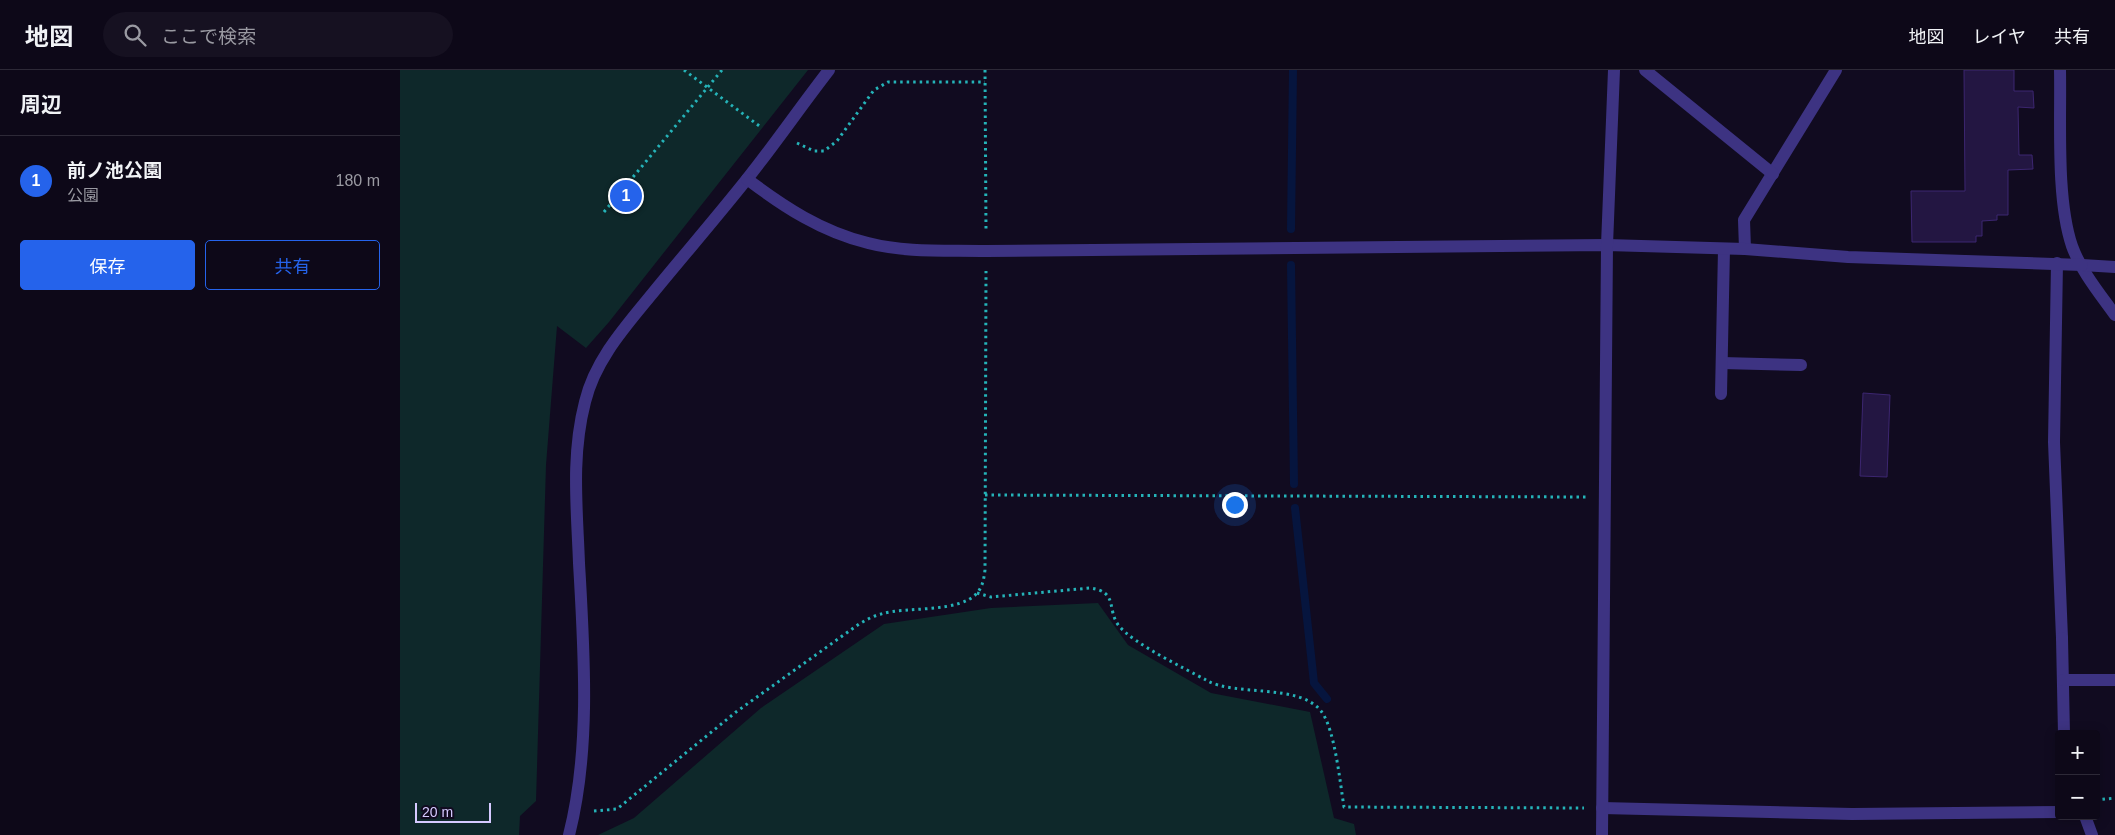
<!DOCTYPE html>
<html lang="ja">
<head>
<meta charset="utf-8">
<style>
  body { margin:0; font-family:Arial,"Noto Sans JP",sans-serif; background:#161121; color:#f1f3f6 }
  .controls { position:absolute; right:15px; bottom:15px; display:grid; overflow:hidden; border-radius:5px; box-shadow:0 2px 12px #0003 }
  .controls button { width:45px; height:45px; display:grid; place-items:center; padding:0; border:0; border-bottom:1px solid #2d2937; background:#0d0818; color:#f1f3f6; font:25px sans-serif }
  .scale { position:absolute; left:15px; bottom:12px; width:76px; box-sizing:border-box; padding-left:5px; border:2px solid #d5caff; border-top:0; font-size:14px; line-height:18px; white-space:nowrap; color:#d5caff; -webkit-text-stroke:4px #110b20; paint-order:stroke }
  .you { position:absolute; left:834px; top:434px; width:18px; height:18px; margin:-12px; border:4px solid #fff; border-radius:50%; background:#1a73e8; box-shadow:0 0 0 8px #1a73e833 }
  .badge { display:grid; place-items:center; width:32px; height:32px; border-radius:50%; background:#2563eb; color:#fff; font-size:16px; font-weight:700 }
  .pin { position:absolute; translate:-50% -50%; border:2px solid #fff; box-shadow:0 1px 5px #0006 }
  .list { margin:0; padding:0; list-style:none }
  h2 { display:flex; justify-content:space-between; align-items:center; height:65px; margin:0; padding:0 20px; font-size:21px }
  h2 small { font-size:16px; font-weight:400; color:#9a9aa2 }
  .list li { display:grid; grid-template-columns:32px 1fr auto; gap:15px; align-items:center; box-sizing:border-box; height:90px; padding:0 20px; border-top:1px solid #2d2937 }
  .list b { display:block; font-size:19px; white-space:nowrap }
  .list p { margin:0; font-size:16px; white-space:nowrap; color:#9a9aa2 }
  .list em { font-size:16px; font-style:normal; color:#9a9aa2 }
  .actions { display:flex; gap:10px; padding:15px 20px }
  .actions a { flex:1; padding:11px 0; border:1px solid #2563eb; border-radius:5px; text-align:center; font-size:18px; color:#2563eb }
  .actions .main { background:#2563eb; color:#fff }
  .icon { flex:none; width:28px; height:28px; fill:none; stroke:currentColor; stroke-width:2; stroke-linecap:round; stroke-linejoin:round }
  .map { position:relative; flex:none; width:1715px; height:765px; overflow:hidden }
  header { display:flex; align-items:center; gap:30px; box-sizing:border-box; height:70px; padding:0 25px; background:#0d0818; border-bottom:1px solid #2d2937 }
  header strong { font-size:24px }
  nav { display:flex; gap:28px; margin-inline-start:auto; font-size:18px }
  .search { width:350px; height:45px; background:#161121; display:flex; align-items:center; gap:12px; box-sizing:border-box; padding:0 18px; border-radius:28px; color:#9a9aa2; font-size:19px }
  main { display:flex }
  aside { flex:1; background:#0d0818 }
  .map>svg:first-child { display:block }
  .green { fill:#0e282a }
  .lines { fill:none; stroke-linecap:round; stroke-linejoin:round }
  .stream { stroke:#06153e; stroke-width:8 }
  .building { fill:#231642; stroke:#3c2670 }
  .path { stroke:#25b3b8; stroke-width:3; stroke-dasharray:2.5 4; stroke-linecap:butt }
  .service { stroke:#3d3382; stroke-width:12 }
  .minor { stroke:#3d3382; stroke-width:12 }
  .tertiary { stroke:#3d3382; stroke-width:12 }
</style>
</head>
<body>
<header>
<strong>地図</strong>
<div class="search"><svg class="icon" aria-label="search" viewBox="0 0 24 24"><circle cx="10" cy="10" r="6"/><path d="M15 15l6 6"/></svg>ここで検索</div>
<nav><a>地図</a><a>レイヤ</a><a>共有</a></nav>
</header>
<main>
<aside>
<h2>周辺<small></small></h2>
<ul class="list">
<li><span class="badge">1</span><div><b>前ノ池公園</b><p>公園</p></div><em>180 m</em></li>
</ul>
<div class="actions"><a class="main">保存</a><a>共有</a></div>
</aside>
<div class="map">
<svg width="1715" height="765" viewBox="0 0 1715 765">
  <rect width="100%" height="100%" fill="#110b20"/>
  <g class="green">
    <polygon points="0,0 408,0 209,252 186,278 157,256 146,395 136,731 120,746 119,765 0,765"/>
    <polygon points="698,533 728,575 811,623 910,642 934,748 954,754 956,765 198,765 234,748 361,638 484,554 591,538"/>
  </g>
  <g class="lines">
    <g class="stream">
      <polyline points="891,159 893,0"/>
      <polyline points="891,195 894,414"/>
      <polyline points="895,438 914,613 927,629"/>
    </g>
  </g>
  <g class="building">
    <polygon points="1564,0 1614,0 1614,21 1633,21 1634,38 1618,37 1619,85 1632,85 1633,99 1608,100 1608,145 1597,145 1597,150 1582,151 1582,166 1576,166 1576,172 1512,172 1511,121 1565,121"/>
    <polygon points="1463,323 1490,325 1487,407 1460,406"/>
  </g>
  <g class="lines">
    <g class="path">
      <polyline points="284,0 362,58"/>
      <polyline points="585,0 586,162"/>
      <polyline points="397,73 414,81 424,81 437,71 474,20 488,12 585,12"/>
      <polyline points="204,142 322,0"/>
      <polyline points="585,425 1186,427"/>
      <path d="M577 523 591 527 690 518C719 522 706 539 719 556 734 574 784 598 806 610 835 627 899 613 921 641 935 659 940 713 944 737L1184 738"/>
      <polyline points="1696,730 1715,728"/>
      <path d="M194 741 217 739 336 642 459 554C466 550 473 546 481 544 506 536 560 544 578 522 583 515 584 508 585 500L586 201"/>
    </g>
    <g class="service">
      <polyline points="1345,179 1344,150 1436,0"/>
      <polyline points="1657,193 1654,372 1662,568"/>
    </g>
    <g class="minor">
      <polyline points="1245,0 1373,104"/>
      <path d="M1660 0C1661 51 1656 129 1672 176 1681 201 1700 224 1715 245"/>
      <polyline points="1682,195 1715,197"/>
      <polyline points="1322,293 1401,295"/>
      <polyline points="1321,324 1324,179"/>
      <polyline points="1662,568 1664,664"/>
      <polyline points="1663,610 1715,610"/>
      <polyline points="1202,738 1452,744 1659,742"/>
      <polyline points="1685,746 1692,765"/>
      <path d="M169 765C191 679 184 581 179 493 177 438 171 386 185 332 195 290 225 257 252 224 283 186 316 148 347 109 375 74 401 36 429 0"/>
    </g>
    <g class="tertiary">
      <path d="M347 109C384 137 422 162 468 173 506 183 547 180 586 181L1207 175 1345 179 1448 187 1682 195"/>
      <polyline points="1202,765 1207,175 1214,0"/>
    </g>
  </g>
</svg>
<div class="controls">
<button>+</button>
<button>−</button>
</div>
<div class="scale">20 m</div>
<div class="you"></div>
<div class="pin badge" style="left:226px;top:126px">1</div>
</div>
</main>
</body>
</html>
